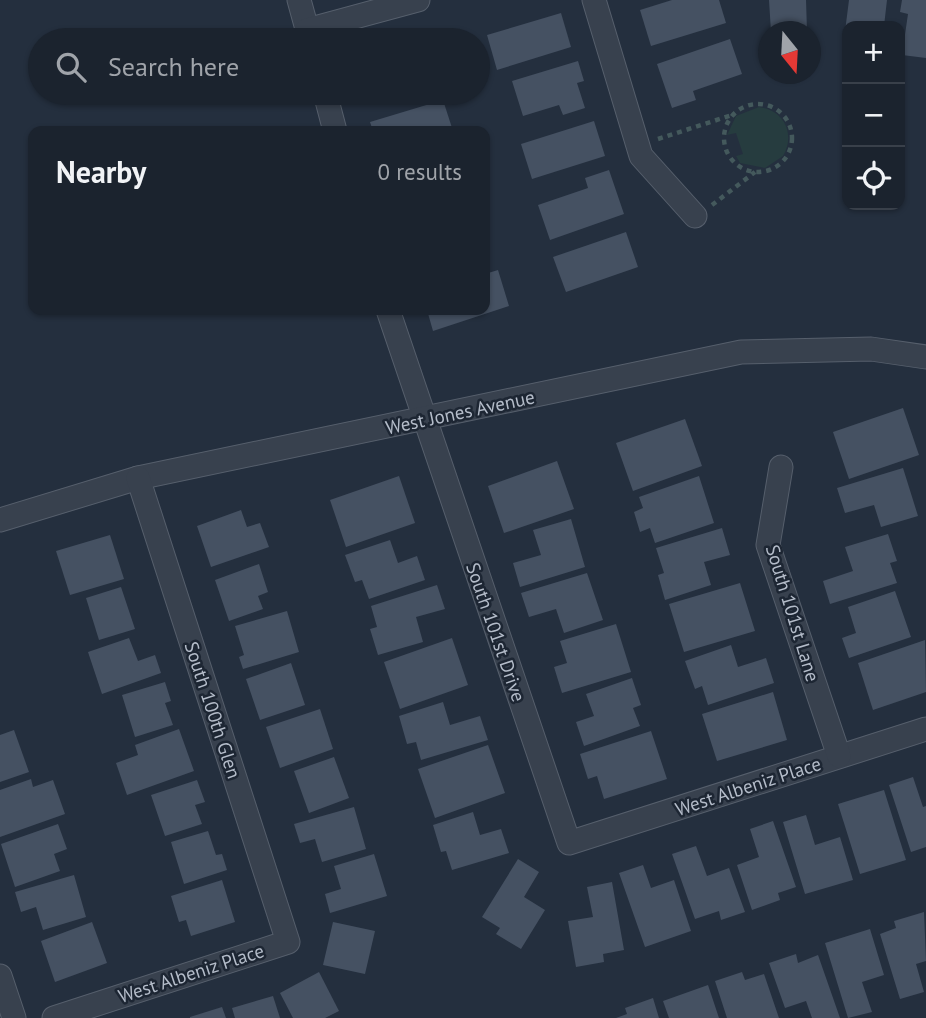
<!DOCTYPE html>
<html lang="en">
<head>
<meta charset="utf-8">
<style>
  body { margin:0; font-family:"PT Sans",sans-serif; background:#282f3a; color:#f1f3f6 }
  .controls { position:absolute; right:21px; top:21px; display:grid; overflow:hidden; border-radius:14px; box-shadow:0 2px 5px #0004 }
  .controls button { width:63px; height:63px; display:grid; place-items:center; padding:0; border:0; border-bottom:2px solid #39404a; background:#1b232e; color:#f1f3f6; font:35px sans-serif }
  .compass { position:absolute; left:758px; top:21px; width:63px; height:63px; border-radius:50%; background:#1b232e; box-shadow:0 2px 5px #0004; rotate:162deg }
  .list { margin:0; padding:0; list-style:none }
  h2 { display:flex; justify-content:space-between; align-items:center; height:91px; margin:0; padding:0 28px; font-size:30px }
  h2 small { font-size:23px; font-weight:400; color:#a0a4aa }
  .icon { flex:none; width:38px; height:38px; fill:none; stroke:currentColor; stroke-width:2; stroke-linecap:round; stroke-linejoin:round }
  .map { position:relative; flex:none; width:926px; height:1018px; overflow:hidden }
  .search { position:absolute; background:#1b232e; box-shadow:0 2px 5px #0004; left:28px; top:28px; width:462px; height:77px; display:flex; align-items:center; gap:18px; box-sizing:border-box; padding:0 24px; border-radius:38px; color:#a0a4aa; font-size:26px }
  .panel { position:absolute; background:#1b232e; box-shadow:0 2px 5px #0004; left:28px; top:126px; width:462px; height:189px; border-radius:14px }
  .map>svg:first-child { display:block }
  .green { fill:#263c3f }
  .building { fill:#455162 }
  .lines { fill:none; stroke-linecap:round; stroke-linejoin:round }
  .minor-casing { stroke:#565f6c; stroke-width:25 }
  .path { stroke:#44595c; stroke-width:4.5; stroke-dasharray:5 5; stroke-linecap:butt }
  .minor { stroke:#38414e; stroke-width:23 }
  .labels { text-anchor:middle; stroke-width:5; stroke-linejoin:round; paint-order:stroke }
  .street-label { font-size:19px; fill:#b4bcc9; stroke:#1d2633 }
</style>
</head>
<body>
<div class="map">
<svg width="926" height="1018" viewBox="0 0 926 1018">
  <rect width="100%" height="100%" fill="#242f3e"/>
  <path class="green" d="M759 107C784 110 796 134 783 156L765 168 740 163 736 156 743 154 736 133 727 135 736 116Z"/>
  <g class="building">
    <polygon points="672,0 719,0 726,23 651,46 640,10"/>
    <polygon points="769,0 806,0 807,32 771,32"/>
    <polygon points="849,0 887,0 884,26 847,26 847,56 842,55"/>
    <polygon points="902,0 926,0 926,58 902,55 908,14 900,12"/>
    <polygon points="561,13 571,47 497,70 487,35"/>
    <polygon points="730,39 742,74 693,91 696,100 672,108 657,64"/>
    <polygon points="578,61 584,81 577,83 585,108 563,115 559,105 523,116 512,81"/>
    <polygon points="362,93 400,93 365,104"/>
    <polygon points="443,100 453,131 373,131 370,122"/>
    <polygon points="594,121 605,156 532,179 521,144"/>
    <polygon points="609,170 624,214 550,240 538,205 588,188 585,178"/>
    <polygon points="626,232 638,267 566,292 553,257"/>
    <polygon points="498,270 509,306 433,331 427,310 485,310 485,274"/>
    <polygon points="903,408 919,455 849,479 833,432"/>
    <polygon points="685,419 702,466 633,491 616,443"/>
    <polygon points="557,461 574,509 504,533 488,486"/>
    <polygon points="903,468 918,516 881,527 874,505 845,513 837,488"/>
    <polygon points="399,476 415,523 346,547 330,500"/>
    <polygon points="699,476 714,523 655,543 650,528 640,532 634,512 643,508 639,497"/>
    <polygon points="241,510 247,527 260,523 269,547 211,567 197,526"/>
    <polygon points="571,519 585,567 520,587 513,563 541,555 533,530"/>
    <polygon points="722,528 730,555 704,562 711,585 665,600 658,575 664,573 656,548"/>
    <polygon points="888,534 897,561 890,563 897,583 830,604 823,581 853,571 845,547"/>
    <polygon points="110,535 124,579 70,595 56,551"/>
    <polygon points="390,540 398,563 417,556 425,580 369,599 362,580 355,582 345,555"/>
    <polygon points="259,564 268,592 258,596 263,609 229,621 215,580"/>
    <polygon points="587,573 603,620 564,633 556,609 529,617 521,593"/>
    <polygon points="740,583 755,631 684,652 669,604"/>
    <polygon points="437,585 445,609 416,617 423,642 378,655 370,629 377,627 371,606"/>
    <polygon points="121,587 135,629 99,640 86,598"/>
    <polygon points="895,591 911,637 849,658 842,638 856,633 848,607"/>
    <polygon points="287,611 299,652 243,669 239,657 244,655 235,626"/>
    <polygon points="616,624 631,672 562,693 554,667 567,663 560,641"/>
    <polygon points="129,638 138,661 155,655 161,673 102,694 88,652"/>
    <polygon points="452,638 468,685 400,709 384,662"/>
    <polygon points="925,640 926,692 873,710 858,663"/>
    <polygon points="731,645 738,667 766,658 774,683 708,705 702,686 695,689 685,661"/>
    <polygon points="291,663 305,705 260,720 246,679"/>
    <polygon points="632,678 641,705 633,708 640,726 584,746 576,722 594,716 586,694"/>
    <polygon points="165,682 171,701 165,703 173,725 135,737 122,695"/>
    <polygon points="773,692 787,740 717,761 702,714"/>
    <polygon points="443,702 450,725 480,716 488,740 421,760 416,742 407,744 399,716"/>
    <polygon points="320,709 333,749 280,768 266,727"/>
    <polygon points="179,729 194,771 127,795 116,763 138,755 135,745"/>
    <polygon points="14,730 29,772 0,782 0,735"/>
    <polygon points="651,731 667,779 604,799 597,776 588,779 580,754"/>
    <polygon points="488,745 505,793 435,818 418,769"/>
    <polygon points="334,757 349,798 309,813 294,771"/>
    <polygon points="913,777 923,807 926,806 926,847 911,852 889,785"/>
    <polygon points="31,779 33,787 53,780 65,814 0,837 0,790"/>
    <polygon points="197,780 205,802 195,805 202,824 165,836 151,795"/>
    <polygon points="884,790 906,860 860,874 838,804"/>
    <polygon points="354,807 366,849 322,862 315,839 300,843 294,824"/>
    <polygon points="473,812 480,835 501,829 509,853 452,870 446,851 441,852 433,825"/>
    <polygon points="806,815 815,845 840,837 853,880 805,894 783,822"/>
    <polygon points="773,821 796,887 778,893 780,900 752,910 737,865 759,857 750,829"/>
    <polygon points="58,824 67,849 54,854 60,871 15,887 1,844"/>
    <polygon points="208,831 216,855 222,854 227,870 184,884 171,842"/>
    <polygon points="696,846 707,876 729,868 745,912 721,920 719,911 695,919 672,854"/>
    <polygon points="374,854 387,896 330,913 325,894 341,889 334,866"/>
    <polygon points="518,859 539,872 524,897 545,910 521,949 496,934 500,928 482,917"/>
    <polygon points="643,865 651,888 674,880 691,931 645,947 619,873"/>
    <polygon points="74,875 86,917 43,930 36,907 21,912 15,892"/>
    <polygon points="222,880 235,922 191,936 186,920 179,922 171,896"/>
    <polygon points="612,882 624,950 603,954 604,962 576,967 568,921 593,917 587,887"/>
    <polygon points="924,912 926,961 916,964 924,992 900,999 880,934 896,928 894,921"/>
    <polygon points="92,922 107,963 55,982 41,941"/>
    <polygon points="333,922 375,931 365,974 323,965"/>
    <polygon points="870,929 884,975 862,982 872,1012 848,1018 825,943"/>
    <polygon points="796,954 798,963 818,955 840,1018 812,1018 806,1001 785,1008 769,963"/>
    <polygon points="319,972 339,1011 325,1018 293,1018 280,993"/>
    <polygon points="742,972 745,980 764,974 779,1018 727,1018 715,981"/>
    <polygon points="708,985 719,1018 669,1018 663,1001"/>
    <polygon points="273,996 280,1018 235,1018 232,1008"/>
    <polygon points="653,998 659,1018 616,1018 627,1014 625,1008"/>
    <polygon points="222,1007 226,1018 190,1018 190,1017"/>
  </g>
  <g class="lines">
    <defs>
      <g id="minor">
        <polyline points="299,0 310,40"/>
        <polyline points="594,0 641,156 695,216"/>
        <polyline points="307,30 418,0"/>
        <polyline points="325,93 335,131"/>
        <polyline points="388,310 569,843 926,729"/>
        <polyline points="781,467 768,545 839,756"/>
        <polyline points="0,520 138,478 741,352 871,349 926,357"/>
        <polyline points="0,976 14,1018"/>
        <polyline points="54,1018 288,942 138,478"/>
      </g>
    </defs>
    <use href="#minor" class="minor-casing"/>
    <g class="path">
      <circle cx="758" cy="138" r="34"/>
      <polyline points="658,139 732,115"/>
      <polyline points="712,205 755,172"/>
    </g>
    <use href="#minor" class="minor"/>
  </g>
  <g class="labels">
    <g class="street-label">
      <text transform="translate(460 412) rotate(-12)" y="7">West Jones Avenue</text>
      <text transform="translate(793 613) rotate(73)" y="7">South 101st Lane</text>
      <text transform="translate(496 632) rotate(71)" y="7">South 101st Drive</text>
      <text transform="translate(213 710) rotate(72)" y="7">South 100th Glen</text>
      <text transform="translate(748 786) rotate(-18)" y="7">West Albeniz Place</text>
      <text transform="translate(191 973) rotate(-18)" y="7">West Albeniz Place</text>
    </g>
  </g>
</svg>
<div class="controls">
<button>+</button>
<button>−</button>
<button><svg class="icon" aria-label="locate" viewBox="0 0 24 24"><circle cx="12" cy="12" r="6"/><path d="M12 2v4M12 18v4M2 12h4M18 12h4"/></svg></button>
</div>
<svg class="compass" viewBox="-18 -18 36 36"><path d="M0-13l5 13h-10z" fill="#e53935"/><path d="M0 13l5-13h-10z" fill="#a0a4aa"/></svg>
<div class="search"><svg class="icon" aria-label="search" viewBox="0 0 24 24"><circle cx="10" cy="10" r="6"/><path d="M15 15l6 6"/></svg>Search here</div>
<section class="panel">
<h2>Nearby<small>0 results</small></h2>
<ul class="list">
</ul>
</section>
</div>
</body>
</html>
